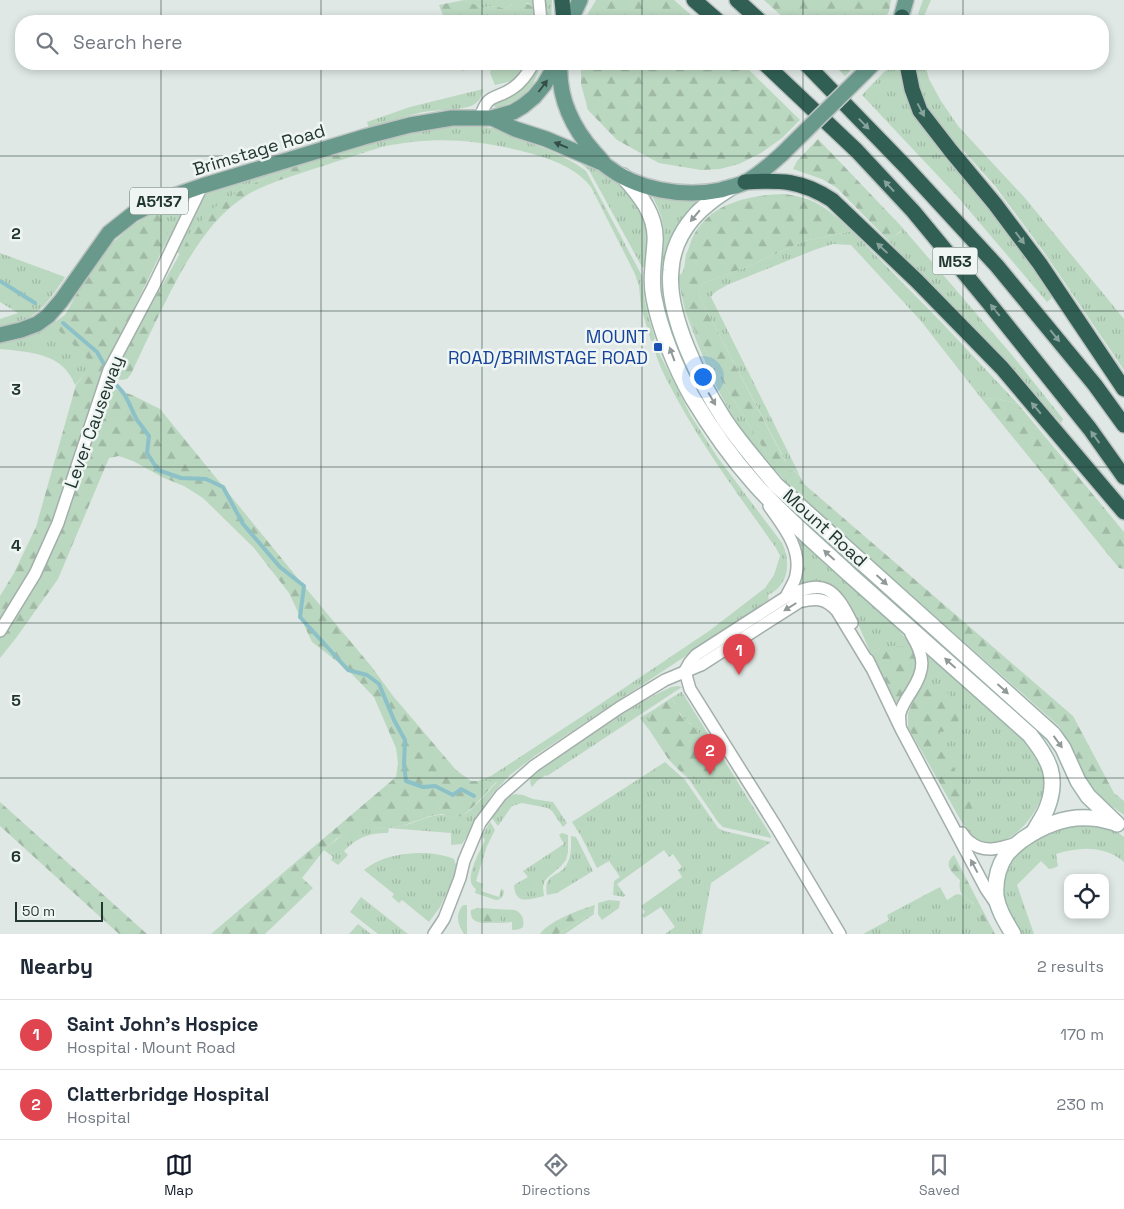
<!DOCTYPE html>
<html lang="en">
<head>
<meta charset="utf-8">
<style>
  body { margin:0; font-family:"Space Grotesk",sans-serif; background:#f2f2f3; color:#1f2937 }
  .controls { position:absolute; right:15px; bottom:15px; display:grid; overflow:hidden; border-radius:10px; box-shadow:0 2px 8px #0003 }
  .controls button { width:45px; height:45px; display:grid; place-items:center; padding:0; border:0; border-bottom:1px solid #e0e1e3; background:#fff; color:#1f2937; font:25px sans-serif }
  .scale { position:absolute; left:15px; bottom:12px; width:88px; box-sizing:border-box; padding-left:5px; border:2px solid #223630; border-top:0; font-size:14px; line-height:18px; white-space:nowrap; color:#223630; -webkit-text-stroke:4px #eff5f2; paint-order:stroke }
  .you { position:absolute; left:702px; top:376px; width:18px; height:18px; margin:-12px; border:4px solid #fff; border-radius:50%; background:#1a73e8; box-shadow:0 0 0 8px #1a73e833 }
  .badge { display:grid; place-items:center; width:32px; height:32px; border-radius:50%; background:#111827; color:#fff; font-size:16px; font-weight:700 }
  .pin { position:absolute; translate:-50% -41px; filter:drop-shadow(0 1px 2px #0008) }
  .pin::after { content:''; position:absolute; top:26px; width:18px; height:15px; background:inherit; clip-path:polygon(0 0,100% 0,50% 100%) }
  .list { margin:0; padding:0; list-style:none }
  h2 { display:flex; justify-content:space-between; align-items:center; height:65px; margin:0; padding:0 20px; font-size:21px }
  h2 small { font-size:16px; font-weight:400; color:#747a83 }
  .list li { display:grid; grid-template-columns:32px 1fr auto; gap:15px; align-items:center; box-sizing:border-box; height:70px; padding:0 20px; border-top:1px solid #e0e1e3 }
  .list b { display:block; font-size:19px; white-space:nowrap }
  .list p { margin:0; font-size:16px; white-space:nowrap; color:#747a83 }
  .list em { font-size:16px; font-style:normal; color:#747a83 }
  .icon { flex:none; width:28px; height:28px; fill:none; stroke:currentColor; stroke-width:2; stroke-linecap:round; stroke-linejoin:round }
  .map { position:relative; flex:none; width:1124px; height:934px; overflow:hidden }
  .search { position:absolute; background:#fff; box-shadow:0 2px 8px #0003; left:15px; right:15px; top:15px; height:55px; display:flex; align-items:center; gap:12px; box-sizing:border-box; padding:0 18px; border-radius:20px; color:#747a83; font-size:19px }
  .sheet { height:205px; background:#fff }
  nav { display:flex; justify-content:space-around; align-items:center; box-sizing:border-box; height:70px; border-top:1px solid #e0e1e3; background:#fff; font-size:14px; color:#747a83 }
  nav a { display:grid; justify-items:center; gap:2px }
  nav .on { color:#111827 }
  .map>svg:first-child { display:block }
  .grass { fill:url(#grass-tufts) }
  .forest { fill:url(#forest-firs) }
  .garden { fill:#bad7c0 }
  .lines { fill:none; stroke-linecap:round; stroke-linejoin:round }
  .stream { stroke:#8cc1c8; stroke-width:4 }
  .street-casing { stroke:#a3afaa; stroke-width:14 }
  .secondary-casing { stroke:#9fb3ab; stroke-width:18 }
  .primary-casing { stroke:#bdc3c1; stroke-width:18 }
  .highway-casing { stroke:#bdc3c1; stroke-width:18 }
  .street { stroke:#fff; stroke-width:11 }
  .secondary { stroke:#fff; stroke-width:15 }
  .primary { stroke:#68998b; stroke-width:15 }
  .highway { stroke:#315f54; stroke-width:15 }
  .primary-bridge-casing { stroke:#bdc3c1; stroke-width:18; stroke-linecap:butt }
  .primary-bridge { stroke:#68998b; stroke-width:15 }
  .oneway { fill:#344f47 }
  .oneway2 { fill:#86a29b }
  .oneway3 { fill:#909a98 }
  .grid { fill:none; stroke:#223630; stroke-width:1; stroke-opacity:0.55 }
  .transit-dot { fill:#1a4fb4; stroke:#eff5f2; stroke-width:2 }
  .labels { text-anchor:middle; stroke-width:5; stroke-linejoin:round; paint-order:stroke }
  .shield { fill:#eff5f2; stroke:#606f6a; stroke-width:1 }
  .shield-label { font-size:16px; font-weight:bold; fill:#223630 }
  .street-label { font-size:18px; fill:#223630; stroke:#eff5f2 }
  .transit-label { font-size:18px; fill:#164399; stroke:#eff5f2; text-anchor:end }
  .grid-label { font-size:16px; text-anchor:middle; font-weight:bold; fill:#223630; stroke:#eff5f2; stroke-width:5; stroke-linejoin:round; paint-order:stroke }
</style>
</head>
<body>
<div class="map">
<svg width="1124" height="934" viewBox="0 0 1124 934">
  <defs>
    <pattern id="grass-tufts" width="24" height="20" patternUnits="userSpaceOnUse" patternTransform="scale(1.25)"><rect width="24" height="20" fill="#bad7c0"/><path d="M3 7l-1-3M5 7V3M7 7l1-3M15 17l-1-3M17 17v-4M19 17l1-3" fill="none" stroke="#a0b9a5"/></pattern>
    <pattern id="forest-firs" width="22" height="20" patternUnits="userSpaceOnUse" patternTransform="scale(1.25)"><rect width="22" height="20" fill="#bad7c0"/><path d="M5 1l3.5 6h-7zM16 11l3.5 6h-7z" fill="#a0b9a5"/></pattern>
  </defs>
  <rect width="100%" height="100%" fill="#dfe8e4"/>
  <g class="grass">
    <path d="M464 0H532L533 7 528 3 512 4 505 9C497 7 491 5 483 8Z"/>
    <polygon points="543,0 552,0 551,21 544,21"/>
    <polygon points="923,0 931,0 922,21 917,21 919,11"/>
    <polygon points="536,64 542,64 533,84 521,98 499,108 495,107 493,104"/>
    <polygon points="912,64 925,64 929,79 941,101 958,126 1025,198 1124,319 1124,370 1044,252 995,186 962,149 954,145 933,119 921,95"/>
    <polygon points="891,67 899,67 902,84 907,99 918,122 982,198 1053,297 1047,302 956,195 862,95 886,70"/>
    <path d="M483 89C482 96 480 101 473 105 464 110 435 110 423 112 405 116 387 123 369 128L367 122 410 107Z"/>
    <path d="M452 125C476 125 498 128 521 134V140C544 148 567 156 586 171L642 276C643 297 648 317 655 338L653 341H651L641 307 639 286 635 274 591 187C577 169 554 160 533 154 494 143 453 137 412 142 404 143 395 144 386 146 380 147 374 150 368 151 351 154 335 155 319 158L414 130Z"/>
    <polygon points="540,144 586,162 629,190 649,222 648,267 642,267 589,170 579,162"/>
    <polygon points="282,169 236,193 192,232 180,254 165,245 168,238 162,207 183,198"/>
    <path d="M652 195 675 199 698 200 699 202 665 266H661C665 238 667 222 652 196Z"/>
    <polygon points="901,226 1012,355 1063,419 1061,423 1014,371 886,238 894,236 901,232"/>
    <path d="M852 231 942 323 1018 404 999 399 981 398 921 321 851 245 833 244 814 250 727 285 715 292 711 297 799 474 794 471 786 478 788 485C773 466 756 449 742 429 716 393 701 352 685 311L717 372 766 453 786 462 701 300 698 292 704 283 749 266 804 241Z"/>
    <path d="M0 253 65 277C45 307 36 320 0 328V319L18 313 0 302Z"/>
    <path d="M52 324 94 364 75 385C63 353 30 352 0 349V341C19 339 36 333 52 324Z"/>
    <path d="M654 343 691 416 718 458 782 543C789 557 790 576 778 588 776 591 771 593 768 595L769 601 536 755 510 775 493 793 474 821 469 833 462 844 451 845V833L389 828 388 833C369 833 358 837 344 851L348 855 338 865 331 860 333 857 324 850C336 839 350 828 367 827 379 827 390 829 402 826 415 823 426 816 439 815 448 814 449 820 461 816 472 812 489 790 497 782L478 781 491 776 581 717 709 631 765 588 774 575 780 556 776 548C738 494 698 441 668 382 661 370 657 357 652 344Z"/>
    <polygon points="789,527 885,614 909,642 914,651 880,648 871,654 859,626 849,607 810,584 801,584 799,583"/>
    <path d="M928 653 1030 745C1036 755 1042 766 1044 777 1047 804 1018 842 991 844 982 845 974 838 968 833L908 727V714L913 701 922 687 928 670Z"/>
    <path d="M678 686 682 687 547 776 546 775 537 781 532 787C526 777 536 771 543 766L639 703 671 687Z"/>
    <path d="M681 692H682L771 836V838L723 827 718 822 688 778 682 773 690 778 691 724C676 715 682 709 671 698Z"/>
    <path d="M655 709C650 716 649 723 650 731L640 718Z"/>
    <polygon points="665,762 685,780 718,828 724,831 771,842 711,883 702,934 665,934 675,927 661,907 644,918 642,915 645,912 641,906 682,877 678,870 682,867 673,854 669,857 664,850 617,884 625,895 624,897 613,895 614,881 620,877 609,861 597,868 581,836 572,822"/>
    <polygon points="515,794 523,795 533,799 553,802 567,823 563,827 552,811 548,808 522,803 512,806 498,826 492,818 509,796"/>
    <path d="M490 822 495 830 487 846 476 881 483 884 481 891 499 897 501 889H502L504 891C504 896 501 900 496 900L475 893 476 889C462 880 480 852 485 840L482 836Z"/>
    <path d="M1079 824C1095 825 1111 826 1124 837V862C1104 845 1079 847 1056 854L1058 866 1054 868 1049 869 1041 861 1017 885 1034 934H1020C1013 920 1001 903 1002 888 1003 850 1047 830 1079 824Z"/>
    <path d="M562 833 568 835V852L566 860 561 866 545 880 543 887 544 896C530 899 515 906 514 885L528 877 523 871 564 844 559 835Z"/>
    <path d="M571 836 576 837 593 871 557 893 547 895C543 871 559 879 567 864 572 855 571 845 571 836Z"/>
    <path d="M418 853C431 853 442 854 454 859L457 868 456 873 440 907 429 922 402 900 399 903 392 897 394 894 364 870C380 857 398 854 418 853Z"/>
    <path d="M940 887 947 900 957 894 962 895C965 898 969 900 972 903 977 907 986 928 988 934H863L889 920 887 915Z"/>
    <polygon points="361,897 408,934 378,934 350,912"/>
    <polygon points="609,900 620,901 619,908 602,920 598,914 598,903"/>
    <path d="M464 905H467V934H464C458 925 455 916 462 906Z"/>
    <path d="M478 908 515 910C523 914 524 919 523 927L520 929 512 930V922L500 923 501 921 485 910Z"/>
    <polygon points="594,910 594,914 565,934 558,934 593,912"/>
    <polygon points="358,924 371,934 349,934"/>
  </g>
  <g class="forest">
    <path d="M464 0 483 8C491 5 497 6 505 9 515 1 522 0 533 7L535 21H445L439 5Z"/>
    <polygon points="596,0 674,0 698,21 585,21 586,17"/>
    <polygon points="764,0 891,0 889,11 884,21 787,21"/>
    <polygon points="581,64 743,64 800,120 782,138 761,153 739,164 720,169 701,170 659,163 617,140 588,110 581,84"/>
    <polygon points="832,64 858,64 845,76"/>
    <polygon points="818,139 901,226 901,231 894,236 886,238 837,188 822,179 793,169 797,161"/>
    <path d="M369 151C347 158 326 165 304 172 284 179 262 185 244 197 218 214 201 239 185 265 165 300 148 338 131 374L127 379 121 380 113 376 114 371 192 232 212 209 236 193 282 169 319 158Z"/>
    <path d="M785 194C818 199 828 209 852 231L804 241 749 266 704 283 698 292 701 300 786 463 774 460 766 453 717 372 685 311 678 277C680 275 682 273 683 271 685 266 685 260 686 255 688 250 690 245 691 241 707 203 749 195 785 194Z"/>
    <polygon points="162,207 167,224 168,238 105,368 46,543 18,595 0,623 0,596 14,573 36,527 76,385 93,364 52,324 65,315 85,279 106,249 131,226"/>
    <polygon points="109,387 132,395 160,409 304,586 371,666 393,696 456,770 471,781 497,781 473,807 462,816 451,818 442,814 430,816 402,826 389,828 365,827 351,831 336,839 324,850 302,878 313,888 265,934 211,934 396,777 398,763 396,748 374,697 348,670 312,642 289,593 254,548 203,498 184,486 164,478 133,461 119,456 109,458 58,579 16,638 0,658 0,637 13,619 49,556 77,486"/>
    <polygon points="981,398 999,399 1018,404 1124,532 1124,569 1119,568"/>
    <path d="M790 471C799 471 800 477 804 484L1073 716 1114 793 1124 801V815L1096 795 1085 779 1060 727 788 485 786 478 788 472Z"/>
    <path d="M891 646H904L914 651C924 670 909 686 899 701L896 702 878 670 871 654 880 648Z"/>
    <path d="M922 687 944 689C955 702 963 708 957 726L950 731 937 732 938 740 948 753 956 775 971 797V804L974 814 968 820H961L908 727V714L913 701Z"/>
    <polygon points="671,698 679,708 680,715 698,731 704,747 709,764 708,772 698,778 690,778 682,773 669,760 650,731 649,722 651,713 655,709"/>
    <polygon points="0,802 147,934 119,934 0,826"/>
    <path d="M954 855 995 934H988L983 925 981 919 977 916 973 903C963 897 958 893 960 880 953 873 942 865 954 855Z"/>
    <path d="M595 905 594 910 593 912 558 934H540C547 922 581 909 595 905Z"/>
    <path d="M478 908C485 910 495 909 501 915L500 923C488 922 469 927 471 910Z"/>
  </g>
  <g class="garden">
    <polygon points="459,64 484,64 484,65 462,71"/>
    <polygon points="495,64 499,64 499,65 504,64 530,64 517,80 495,85 490,73 493,65"/>
  </g>
  <g class="lines">
    <g class="stream">
      <polyline points="0,281 35,303"/>
      <polyline points="63,323 97,352 104,364"/>
      <path d="M113 383C126 391 130 407 137 420 141 425 145 431 149 436L147 453 158 470 181 478 206 479 223 487 243 524 280 567 304 586 300 617 348 670 367 675 379 684 394 720 405 740 404 764 406 781 423 787 435 786 453 795 461 789 474 796"/>
    </g>
    <defs>
      <g id="street">
        <polyline points="539,0 541,21"/>
        <path d="M480 118C488 92 494 101 513 88 522 82 528 73 533 64"/>
        <path d="M769 506C783 526 802 548 796 575 795 582 789 590 786 597"/>
        <polyline points="0,631 35,574 58,523 109,370 153,287 202,186"/>
        <polyline points="868,660 901,729 986,889 997,905"/>
        <path d="M685 671 690 662 696 655 786 597C824 578 834 587 852 623"/>
        <polyline points="685,671 690,689 777,828 840,934"/>
        <path d="M900 725C900 721 899 716 900 713 902 706 907 698 911 692 926 669 925 657 911 634"/>
        <path d="M962 833C964 836 967 840 970 842 984 854 1001 848 1017 843"/>
        <path d="M434 934 444 919 460 878 464 861 480 823 501 795 534 766 619 708 665 680 701 665 799 602C815 598 825 597 837 611L871 667"/>
      </g>
      <g id="secondary">
        <path d="M623 176C639 194 657 215 655 242 654 260 650 280 654 298 660 330 676 369 692 397 710 427 730 456 754 483 783 516 817 544 849 574 909 628 970 681 1030 735 1049 759 1059 777 1047 808 1044 816 1038 824 1034 832"/>
        <path d="M732 187C718 196 704 205 693 218 681 232 672 251 671 270 666 314 700 382 724 419 739 442 758 463 776 485L1053 734 1063 748 1078 781 1088 796 1117 824"/>
        <path d="M1013 934C1006 922 998 910 996 896 995 882 998 867 1006 855 1010 850 1017 844 1022 840 1042 826 1065 816 1090 818 1099 818 1108 821 1116 823"/>
      </g>
      <g id="primary">
        <polyline points="570,21 580,0"/>
        <polyline points="900,21 906,0"/>
        <path d="M560 64C558 98 573 129 595 153 599 157 602 161 605 165 636 190 683 198 721 190 729 187 738 186 746 182 759 175 771 164 782 154"/>
        <polyline points="864,73 873,64"/>
        <polyline points="492,118 515,129 546,139 600,162"/>
        <polyline points="0,335 21,330 37,324 48,316 61,301 109,233 133,214 159,201 202,186 364,137 410,125 452,118 492,118 513,112 523,106 534,97 544,85 556,64"/>
      </g>
      <g id="highway">
        <polyline points="562,0 564,21"/>
        <polyline points="694,0 718,21"/>
        <polyline points="737,0 760,21"/>
        <polyline points="902,17 903,21"/>
        <polyline points="765,64 857,151 913,211 989,303 1090,429 1124,477"/>
        <polyline points="806,64 906,167 997,266 1095,385 1124,425"/>
        <polyline points="907,64 912,89 920,111 951,151 995,204 1040,264 1124,389"/>
        <path d="M745 182C781 180 801 180 832 200L917 281 1002 368 1124 512"/>
      </g>
    </defs>
    <use href="#street" class="street-casing"/>
    <use href="#secondary" class="secondary-casing"/>
    <use href="#primary" class="primary-casing"/>
    <use href="#highway" class="highway-casing"/>
    <use href="#street" class="street"/>
    <use href="#secondary" class="secondary"/>
    <use href="#primary" class="primary"/>
    <use href="#highway" class="highway"/>
    <defs>
      <polyline id="primary-bridge" points="782,154 864,73"/>
    </defs>
    <use href="#primary-bridge" class="primary-bridge-casing"/>
    <use href="#primary-bridge" class="primary-bridge"/>
  </g>
  <defs><path id="oneway-solid" d="M-6-.8H1V-3.2L6.5 0L1 3.2V.8H-6Z" transform="scale(1.25)"/></defs>
  <g class="oneway">
    <use href="#oneway-solid" transform="translate(543 86) rotate(-53)"/>
    <use href="#oneway-solid" transform="translate(561 145) rotate(-158)"/>
  </g>
  <g class="oneway2">
    <use href="#oneway-solid" transform="translate(921 110) rotate(62)"/>
    <use href="#oneway-solid" transform="translate(864 124) rotate(46)"/>
    <use href="#oneway-solid" transform="translate(889 186) rotate(-133)"/>
    <use href="#oneway-solid" transform="translate(1020 238) rotate(53)"/>
    <use href="#oneway-solid" transform="translate(882 248) rotate(-137)"/>
    <use href="#oneway-solid" transform="translate(995 310) rotate(-129)"/>
    <use href="#oneway-solid" transform="translate(1055 336) rotate(51)"/>
    <use href="#oneway-solid" transform="translate(1036 408) rotate(-130)"/>
    <use href="#oneway-solid" transform="translate(1095 437) rotate(-126)"/>
  </g>
  <g class="oneway3">
    <use href="#oneway-solid" transform="translate(695 216) rotate(130)"/>
    <use href="#oneway-solid" transform="translate(672 354) rotate(-110)"/>
    <use href="#oneway-solid" transform="translate(712 399) rotate(60)"/>
    <use href="#oneway-solid" transform="translate(829 555) rotate(-138)"/>
    <use href="#oneway-solid" transform="translate(882 580) rotate(42)"/>
    <use href="#oneway-solid" transform="translate(790 607) rotate(148)"/>
    <use href="#oneway-solid" transform="translate(950 663) rotate(-138)"/>
    <use href="#oneway-solid" transform="translate(1003 689) rotate(42)"/>
    <use href="#oneway-solid" transform="translate(1058 742) rotate(54)"/>
    <use href="#oneway-solid" transform="translate(974 866) rotate(-118)"/>
  </g>
  <path class="grid" d="M161 0V21M321 0V21M482 0V21M642 0V21M803 0V21M963 0V21M161 64V934M321 64V934M482 64V934M642 64V934M803 64V934M963 64V934M0 156H1124M0 311H1124M0 467H1124M0 623H1124M0 778H1124"/>
  <rect class="transit-dot" x="653" y="342" width="10" height="10" rx="2.5"/>
  <g class="labels">
    <g class="shield">
      <rect x="130" y="187.5" width="58" height="27" rx="4"/>
      <rect x="932.5" y="247.5" width="45" height="27" rx="4"/>
    </g>
    <g class="shield-label">
      <text x="159" y="207">A5137</text>
      <text x="955" y="267">M53</text>
    </g>
    <g class="street-label">
      <text transform="translate(259 150) rotate(-17)" y="6">Brimstage Road</text>
      <text transform="translate(94 422) rotate(-70)" y="6">Lever Causeway</text>
      <text transform="translate(825 528) rotate(42)" y="6">Mount Road</text>
    </g>
    <g class="transit-label">
      <text x="648" y="343">MOUNT<tspan x="648" dy="21">ROAD/BRIMSTAGE ROAD</tspan></text>
    </g>
  </g>
  <g class="grid-label">
    <text x="16" y="239">2</text>
    <text x="16" y="395">3</text>
    <text x="16" y="551">4</text>
    <text x="16" y="706">5</text>
    <text x="16" y="862">6</text>
  </g>
</svg>
<div class="controls">
<button><svg class="icon" aria-label="locate" viewBox="0 0 24 24"><circle cx="12" cy="12" r="6"/><path d="M12 2v4M12 18v4M2 12h4M18 12h4"/></svg></button>
</div>
<div class="scale">50 m</div>
<div class="you"></div>
<div class="pin badge" style="left:739px;top:675px;background:#e0444e">1</div>
<div class="pin badge" style="left:710px;top:775px;background:#e0444e">2</div>
<div class="search"><svg class="icon" aria-label="search" viewBox="0 0 24 24"><circle cx="10" cy="10" r="6"/><path d="M15 15l6 6"/></svg>Search here</div>
</div>
<section class="sheet">
<h2>Nearby<small>2 results</small></h2>
<ul class="list">
<li><span class="badge" style="background:#e0444e">1</span><div><b>Saint John's Hospice</b><p>Hospital · Mount Road</p></div><em>170 m</em></li>
<li><span class="badge" style="background:#e0444e">2</span><div><b>Clatterbridge Hospital</b><p>Hospital</p></div><em>230 m</em></li>
</ul>
</section>
<nav>
<a class="on"><svg class="icon" aria-label="map" viewBox="0 0 24 24"><path d="M3 6l6-2 6 2 6-2v14l-6 2-6-2-6 2zM9 4v14M15 6v14"/></svg>Map</a>
<a><svg class="icon" aria-label="directions" viewBox="0 0 24 24"><path d="M12 3l9 9-9 9-9-9zM9 14v-3h6M13 9l2 2-2 2"/></svg>Directions</a>
<a><svg class="icon" aria-label="saved" viewBox="0 0 24 24"><path d="M7 4h10v16l-5-4-5 4z"/></svg>Saved</a>
</nav>
</body>
</html>
